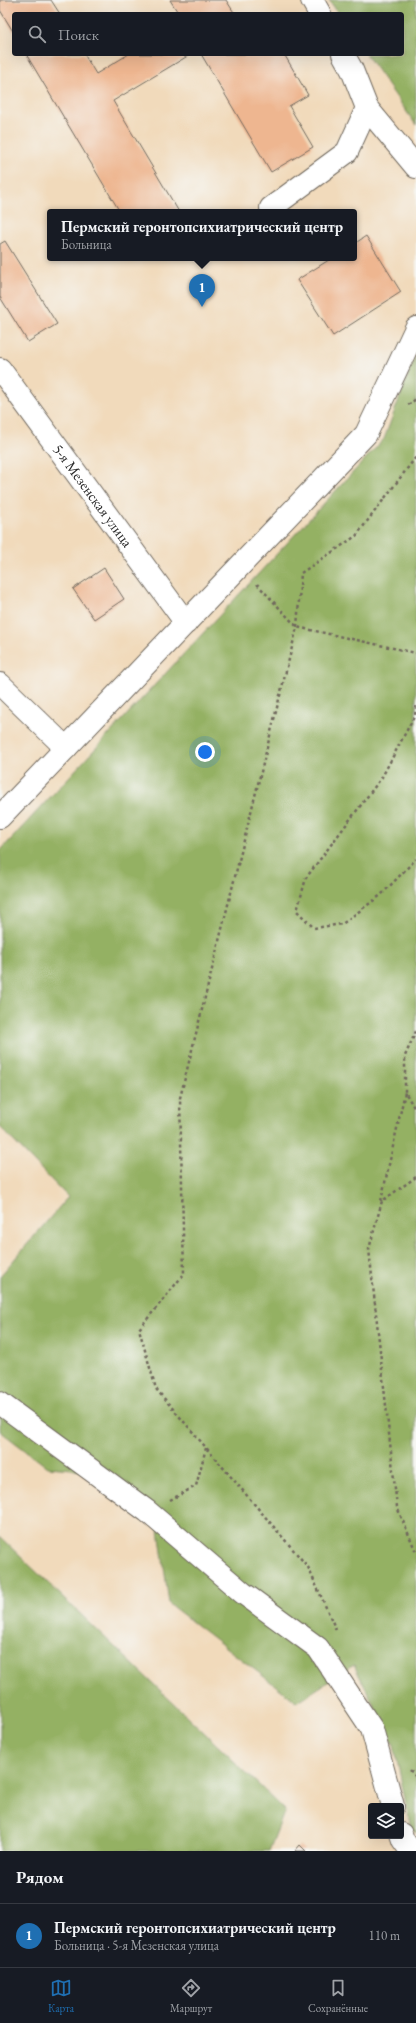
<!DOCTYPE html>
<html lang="ru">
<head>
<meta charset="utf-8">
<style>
  body { margin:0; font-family:"EB Garamond",serif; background:#242831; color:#f1f3f6 }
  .controls { position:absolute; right:12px; bottom:12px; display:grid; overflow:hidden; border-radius:4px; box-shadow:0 4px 16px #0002 }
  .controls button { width:36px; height:36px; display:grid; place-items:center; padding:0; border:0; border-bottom:1px solid #363941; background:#171b24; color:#f1f3f6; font:20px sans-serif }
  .you { position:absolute; left:205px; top:752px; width:14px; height:14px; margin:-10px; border:3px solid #fff; border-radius:50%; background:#1a73e8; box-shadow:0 0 0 6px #1a73e833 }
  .badge { display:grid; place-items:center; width:26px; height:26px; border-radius:50%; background:#1f6fb2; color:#fff; font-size:13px; font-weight:700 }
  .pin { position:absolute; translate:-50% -33px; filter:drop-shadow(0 1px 2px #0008) }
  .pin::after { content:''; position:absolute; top:21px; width:14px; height:12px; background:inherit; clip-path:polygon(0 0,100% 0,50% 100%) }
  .popup { position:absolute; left:47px; top:209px; width:310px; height:52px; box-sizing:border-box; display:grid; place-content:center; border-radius:4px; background:#171b24; filter:drop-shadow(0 1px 3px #0005); font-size:13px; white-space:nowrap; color:#9ea1a6 }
  .popup b { font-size:15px; color:#f1f3f6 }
  .popup::after { content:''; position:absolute; left:50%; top:100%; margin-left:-8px; border:8px solid transparent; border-top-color:#171b24 }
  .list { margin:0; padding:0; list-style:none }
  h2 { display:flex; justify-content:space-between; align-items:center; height:52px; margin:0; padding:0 16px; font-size:17px }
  h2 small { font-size:13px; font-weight:400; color:#9ea1a6 }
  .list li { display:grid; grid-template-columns:26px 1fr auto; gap:12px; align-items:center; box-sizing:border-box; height:64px; padding:0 16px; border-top:1px solid #363941 }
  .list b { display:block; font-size:15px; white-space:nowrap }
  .list p { margin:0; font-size:13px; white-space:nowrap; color:#9ea1a6 }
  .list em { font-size:13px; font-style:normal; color:#9ea1a6 }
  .icon { flex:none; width:22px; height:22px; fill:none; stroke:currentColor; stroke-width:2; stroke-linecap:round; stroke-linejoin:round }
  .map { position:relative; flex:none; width:416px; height:1851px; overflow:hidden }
  .search { position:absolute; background:#171b24; box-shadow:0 4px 16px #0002; left:12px; right:12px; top:12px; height:44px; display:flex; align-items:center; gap:10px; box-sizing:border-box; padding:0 14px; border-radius:4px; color:#9ea1a6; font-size:15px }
  .sheet { height:116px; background:#171b24 }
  nav { display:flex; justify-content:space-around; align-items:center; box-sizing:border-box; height:56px; border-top:1px solid #363941; background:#171b24; font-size:11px; color:#9ea1a6 }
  nav a { display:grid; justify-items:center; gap:2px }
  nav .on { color:#1f6fb2 }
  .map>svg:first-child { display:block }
  .forest { fill:#94b164; stroke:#606e48 }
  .building { fill:#eeb690 }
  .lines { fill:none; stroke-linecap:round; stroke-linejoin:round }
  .minor-casing { stroke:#70685d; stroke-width:24 }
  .path { stroke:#70685d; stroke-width:2.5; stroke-dasharray:3 3; stroke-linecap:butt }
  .minor { stroke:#fff; stroke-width:22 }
  .labels { text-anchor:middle; stroke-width:4; stroke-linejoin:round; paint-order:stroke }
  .street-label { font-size:15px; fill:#2b2b2b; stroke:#f6f6f2 }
</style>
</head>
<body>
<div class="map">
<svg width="416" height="1851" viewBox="0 0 416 1851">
  <rect width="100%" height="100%" fill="#f6f6f2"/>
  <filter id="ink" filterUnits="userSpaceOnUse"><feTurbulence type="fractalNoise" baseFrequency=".025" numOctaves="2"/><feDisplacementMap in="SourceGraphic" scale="8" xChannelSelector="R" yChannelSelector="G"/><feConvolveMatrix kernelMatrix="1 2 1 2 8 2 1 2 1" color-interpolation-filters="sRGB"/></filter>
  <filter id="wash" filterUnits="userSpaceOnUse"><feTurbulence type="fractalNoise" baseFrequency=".012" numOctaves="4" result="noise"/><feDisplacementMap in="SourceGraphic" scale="16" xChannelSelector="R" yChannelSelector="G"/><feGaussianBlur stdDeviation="0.9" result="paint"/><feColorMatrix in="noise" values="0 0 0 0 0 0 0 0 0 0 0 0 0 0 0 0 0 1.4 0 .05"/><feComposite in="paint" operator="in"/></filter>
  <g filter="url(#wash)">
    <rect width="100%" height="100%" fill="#f1dabb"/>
    <g class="forest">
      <polygon points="329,0 416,0 416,125 366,54 402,54 402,14 339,14"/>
      <polygon points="416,354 416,1833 411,1829 394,1745 354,1665 297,1702 169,1604 159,1530 98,1471 47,1467 0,1431 0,1276 68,1197 0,1127 0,851 384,439"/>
      <polygon points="0,1537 285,1810 269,1851 0,1851"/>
    </g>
    <g id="blocks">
      <g class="building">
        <polygon points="0,0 51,0 60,14 14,14 14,33 0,10"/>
        <polygon points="170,0 226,0 235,14 179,14"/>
        <polygon points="26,54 84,54 96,74 129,54 191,54 113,101 179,212 120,212"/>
        <polygon points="201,54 284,54 308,95 289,106 313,147 271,172"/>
        <polygon points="366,236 401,292 333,336 297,280 332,258 354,258 354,244"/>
        <polygon points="5,241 57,324 28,342 0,297 0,244"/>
        <polygon points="104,568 124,599 94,619 73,589"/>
        <polygon points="300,1845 306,1851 295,1851"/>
      </g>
    </g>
  </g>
  <g filter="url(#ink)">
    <use href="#blocks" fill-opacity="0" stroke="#70685d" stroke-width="1"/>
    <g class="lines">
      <defs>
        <g id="minor">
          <polyline points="312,0 320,14"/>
          <polyline points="367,108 416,167"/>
          <polyline points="271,208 347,152 367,108 352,70 343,54"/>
          <path id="s1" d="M0 369 186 623"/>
          <polyline points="0,684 66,748"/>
          <polyline points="0,817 366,434 416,328"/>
          <polyline points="0,1403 147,1511 243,1593 318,1648 372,1729 393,1806"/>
          <polyline points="401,1834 403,1840 411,1851"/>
        </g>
      </defs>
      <use href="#minor" class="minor-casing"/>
      <g class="path">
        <polyline points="408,405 416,399"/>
        <polyline points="257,584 297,627 416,653"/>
        <polyline points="416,706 415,715 382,777 306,878 297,911 314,928 342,924 381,895 416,859"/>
        <polyline points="416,1031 405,1056 405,1092 416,1111"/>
        <polyline points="416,1177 382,1201 369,1249 397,1507 416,1552"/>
        <polyline points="381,1201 405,1092"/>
        <polyline points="170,1500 196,1486 206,1448"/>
        <polyline points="336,1630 308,1567 156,1389 139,1329 184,1274 180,1098 297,627 301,573 356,536 416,457"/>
        <polyline points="410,1770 416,1777"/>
      </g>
      <use href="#minor" class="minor"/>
    </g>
  </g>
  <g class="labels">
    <g class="street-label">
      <text dy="5" stroke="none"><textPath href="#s1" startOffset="157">5-я Мезенская улица</textPath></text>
    </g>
  </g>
</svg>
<div class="controls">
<button><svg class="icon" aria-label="layers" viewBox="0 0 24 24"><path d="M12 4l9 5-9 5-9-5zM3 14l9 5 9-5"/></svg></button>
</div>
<div class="you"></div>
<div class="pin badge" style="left:202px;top:307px">1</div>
<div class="popup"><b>Пермский геронтопсихиатрический центр</b>Больница</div>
<div class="search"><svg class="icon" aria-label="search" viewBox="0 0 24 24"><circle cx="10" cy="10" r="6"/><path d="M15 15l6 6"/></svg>Поиск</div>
</div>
<section class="sheet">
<h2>Рядом<small></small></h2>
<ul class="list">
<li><span class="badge">1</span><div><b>Пермский геронтопсихиатрический центр</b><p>Больница · 5-я Мезенская улица</p></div><em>110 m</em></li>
</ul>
</section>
<nav>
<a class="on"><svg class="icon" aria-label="map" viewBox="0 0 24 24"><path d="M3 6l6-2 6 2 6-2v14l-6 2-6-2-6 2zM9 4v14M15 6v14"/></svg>Карта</a>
<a><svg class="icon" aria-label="directions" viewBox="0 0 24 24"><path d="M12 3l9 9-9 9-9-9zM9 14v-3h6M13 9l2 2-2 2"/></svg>Маршрут</a>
<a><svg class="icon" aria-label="saved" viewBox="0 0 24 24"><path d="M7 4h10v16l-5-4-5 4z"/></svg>Сохранённые</a>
</nav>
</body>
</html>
